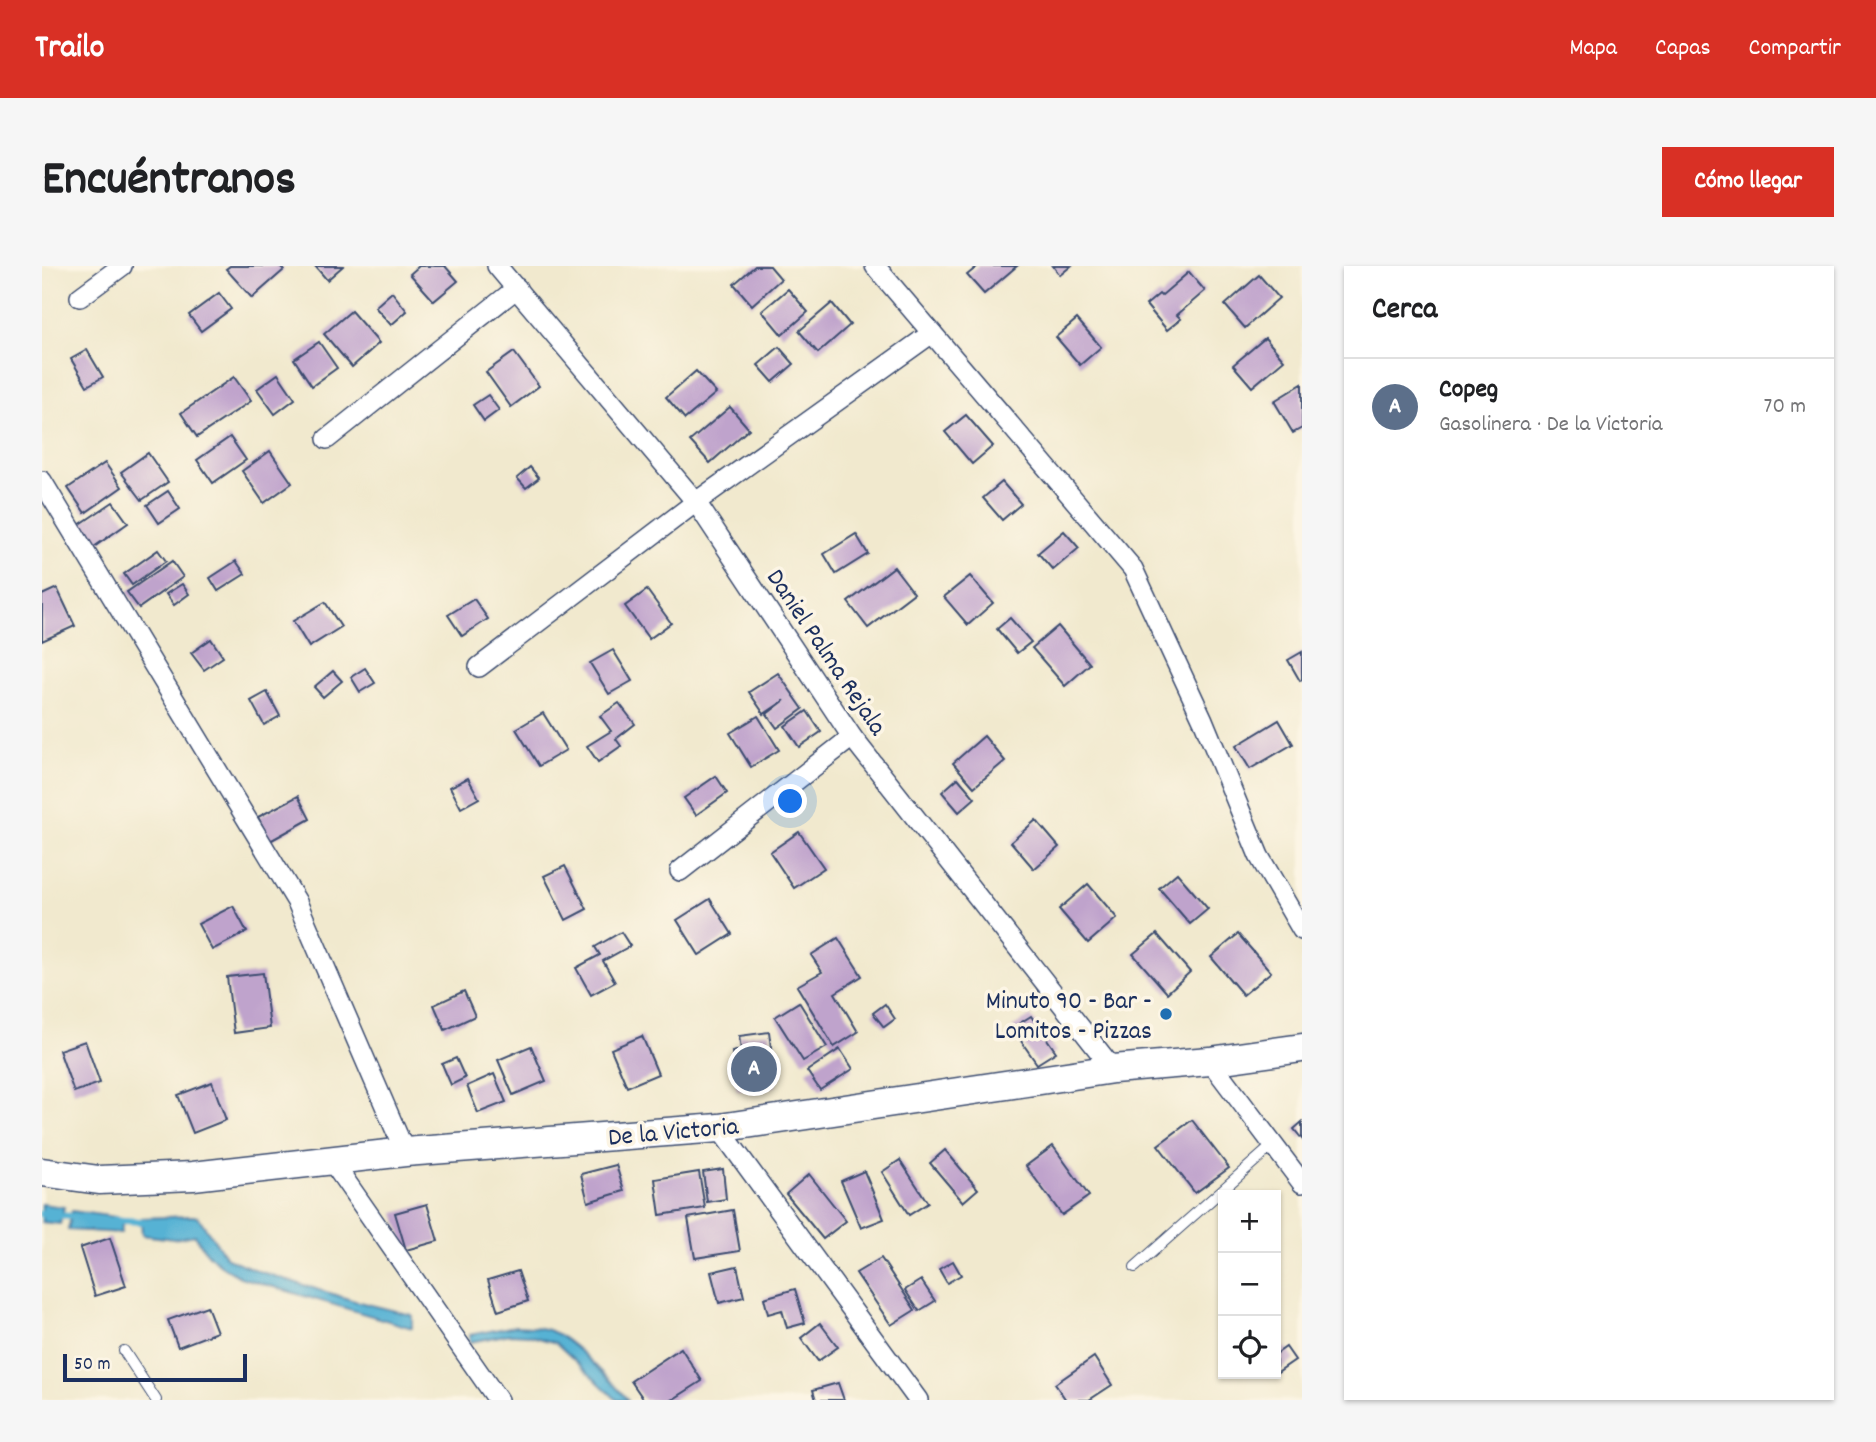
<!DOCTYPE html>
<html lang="es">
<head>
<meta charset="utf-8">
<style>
  body { margin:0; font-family:Dekko,sans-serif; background:#f6f6f6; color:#202124 }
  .controls { position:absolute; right:21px; bottom:21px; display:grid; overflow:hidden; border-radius:0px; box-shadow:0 2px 5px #0004 }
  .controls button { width:63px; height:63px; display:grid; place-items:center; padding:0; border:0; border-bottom:2px solid #e0e0e0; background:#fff; color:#202124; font:35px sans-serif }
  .scale { position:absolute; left:21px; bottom:18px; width:184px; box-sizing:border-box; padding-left:7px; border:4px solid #1b2f5e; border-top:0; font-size:19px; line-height:24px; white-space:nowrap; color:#1b2f5e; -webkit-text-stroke:5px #fcf5e5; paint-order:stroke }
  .you { position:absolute; left:749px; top:536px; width:24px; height:24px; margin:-18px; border:5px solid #fff; border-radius:50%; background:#1a73e8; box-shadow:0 0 0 10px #1a73e833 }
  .badge { display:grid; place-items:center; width:46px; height:46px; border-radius:50%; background:#d93025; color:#fff; font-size:23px; font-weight:700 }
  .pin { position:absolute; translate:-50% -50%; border:4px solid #fff; box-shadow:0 2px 7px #0006 }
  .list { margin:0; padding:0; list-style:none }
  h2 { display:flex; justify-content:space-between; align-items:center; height:91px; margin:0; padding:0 28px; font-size:30px }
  h2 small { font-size:23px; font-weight:400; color:#757577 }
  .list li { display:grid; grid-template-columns:46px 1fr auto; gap:21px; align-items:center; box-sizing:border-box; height:98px; padding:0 28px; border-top:2px solid #e0e0e0 }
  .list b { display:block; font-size:26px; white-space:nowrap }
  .list p { margin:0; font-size:23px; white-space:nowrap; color:#757577 }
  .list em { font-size:23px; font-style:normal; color:#757577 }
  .icon { flex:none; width:38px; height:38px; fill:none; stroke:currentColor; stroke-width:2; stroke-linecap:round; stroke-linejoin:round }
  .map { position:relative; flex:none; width:1260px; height:1134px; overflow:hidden; border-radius:0px }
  header { display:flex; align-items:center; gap:42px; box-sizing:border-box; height:98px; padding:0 35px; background:#d93025; color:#fff }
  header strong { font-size:33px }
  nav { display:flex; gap:38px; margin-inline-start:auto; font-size:24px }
  .intro { display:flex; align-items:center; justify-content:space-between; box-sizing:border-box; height:168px; padding:0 42px }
  h1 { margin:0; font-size:49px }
  .button { padding:18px 32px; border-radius:0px; background:#d93025; color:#fff; font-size:24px; font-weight:700 }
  main { display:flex; gap:42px; padding:0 42px }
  aside { flex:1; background:#fff; border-radius:0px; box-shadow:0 2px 5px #0004 }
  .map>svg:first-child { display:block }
  .water { fill:#56b2d4; stroke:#387099; stroke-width:2 }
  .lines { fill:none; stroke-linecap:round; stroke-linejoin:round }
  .stream { stroke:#56b2d4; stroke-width:7 }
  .building { fill:#bfa3cc }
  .service-casing { stroke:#3b4b6f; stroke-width:12 }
  .minor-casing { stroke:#3b4b6f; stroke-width:22 }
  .secondary-casing { stroke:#3b4b6f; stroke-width:31 }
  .service { stroke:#fff; stroke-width:10 }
  .minor { stroke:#fff; stroke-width:19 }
  .secondary { stroke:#fff; stroke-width:28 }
  .poi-dot { fill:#1f6fb2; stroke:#fcf5e5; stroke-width:2.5 }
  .labels { text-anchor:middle; stroke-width:7; stroke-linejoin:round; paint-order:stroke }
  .street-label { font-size:26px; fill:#1b2f5e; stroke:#fcf5e5 }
  .poi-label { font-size:26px; fill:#1b2f5e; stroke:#fcf5e5; text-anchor:end }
</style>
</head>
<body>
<header>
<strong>Trailo</strong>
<nav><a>Mapa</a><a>Capas</a><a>Compartir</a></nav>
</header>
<div class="intro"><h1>Encuéntranos</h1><a class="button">Cómo llegar</a></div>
<main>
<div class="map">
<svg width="1260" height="1134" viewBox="0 0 1260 1134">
  <rect width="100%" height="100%" fill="#fcf5e5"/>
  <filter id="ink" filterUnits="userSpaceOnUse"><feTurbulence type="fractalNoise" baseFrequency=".0143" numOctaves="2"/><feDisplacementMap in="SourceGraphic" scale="14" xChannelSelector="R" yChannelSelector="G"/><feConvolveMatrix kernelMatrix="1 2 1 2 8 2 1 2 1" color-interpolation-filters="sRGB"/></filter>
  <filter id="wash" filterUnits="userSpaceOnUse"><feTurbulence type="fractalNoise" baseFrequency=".00686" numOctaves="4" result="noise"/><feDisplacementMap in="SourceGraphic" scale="28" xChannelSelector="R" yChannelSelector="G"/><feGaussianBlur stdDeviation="1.57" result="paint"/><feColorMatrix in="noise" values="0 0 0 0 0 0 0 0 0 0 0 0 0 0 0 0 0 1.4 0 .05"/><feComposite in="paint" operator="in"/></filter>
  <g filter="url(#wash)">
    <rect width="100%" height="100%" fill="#f1e9ce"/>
    <g class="water">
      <polygon points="0,938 22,941 18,958 0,956"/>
      <polygon points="30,945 81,952 79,967 26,964"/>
      <path d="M150 950 156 951 185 992 216 1005 313 1035 370 1049V1062L198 1011C178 1000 164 990 153 969L132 973 100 969 99 952Z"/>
      <path d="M473 1060C486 1061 499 1060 511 1066 534 1077 568 1114 586 1134H575L514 1077 486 1069 468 1068 428 1076 427 1069Z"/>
    </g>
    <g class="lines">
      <g class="stream">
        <polyline points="0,948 36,951"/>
        <polyline points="72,954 109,956"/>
      </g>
    </g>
    <g id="blocks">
      <g class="building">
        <polygon points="188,0 238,0 242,4 210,32 184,3"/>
        <polygon points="273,0 301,0 285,14"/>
        <polygon points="377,0 403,0 416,15 392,35 368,8"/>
        <polygon points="713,0 728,0 739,13 710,39 692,18"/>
        <polygon points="936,0 975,0 942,28 925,9"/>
        <polygon points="1011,0 1029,0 1018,9"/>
        <polygon points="1147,6 1163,25 1135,49 1139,53 1125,64 1104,39 1117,28 1119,30"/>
        <polygon points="1217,9 1237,32 1203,62 1183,39"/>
        <polygon points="746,23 766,46 740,69 720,45"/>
        <polygon points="350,26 365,45 349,59 333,41"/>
        <polygon points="177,27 189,43 159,65 147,49"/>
        <polygon points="790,37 808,59 776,87 757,65"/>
        <polygon points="309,45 337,77 310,101 282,68"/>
        <polygon points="1035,53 1059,81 1038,99 1014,71"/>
        <polygon points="1223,72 1242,94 1210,121 1191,99"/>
        <polygon points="277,76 295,102 270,120 252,93"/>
        <polygon points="737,81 752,98 731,116 716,99"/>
        <polygon points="45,84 61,111 45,120 29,93"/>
        <polygon points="472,86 497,120 469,141 444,106"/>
        <polygon points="654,105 674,127 643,153 624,131"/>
        <polygon points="236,108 253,133 233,148 215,123"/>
        <polygon points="192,111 209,135 155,171 139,147"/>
        <polygon points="1260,118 1260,162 1251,167 1232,135"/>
        <polygon points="446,129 457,144 442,155 431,139"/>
        <polygon points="688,141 707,163 668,197 648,175"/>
        <polygon points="924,149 951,180 930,198 903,166"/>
        <polygon points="188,171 204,194 171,217 155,194"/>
        <polygon points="228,185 250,217 222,237 200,205"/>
        <polygon points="106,187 126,216 100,234 79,206"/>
        <polygon points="63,197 80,221 43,247 26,222"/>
        <polygon points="488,201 497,212 484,222 475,212"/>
        <polygon points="960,216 979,238 960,254 941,232"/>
        <polygon points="126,225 138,243 117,257 105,239"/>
        <polygon points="71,236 86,257 49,283 34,261"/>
        <polygon points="1022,265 1037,282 1011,304 996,287"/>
        <polygon points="814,268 826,288 794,308 782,288"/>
        <polygon points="116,284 124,295 90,319 82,308"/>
        <polygon points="130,295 141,311 97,342 85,326"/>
        <polygon points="194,295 203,308 176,325 168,312"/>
        <polygon points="852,301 872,327 826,362 806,336"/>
        <polygon points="928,310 951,337 926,359 902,331"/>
        <polygon points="140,318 147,328 132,339 124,328"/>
        <polygon points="15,322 33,360 0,375 0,329"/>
        <polygon points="605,324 629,357 607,373 583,340"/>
        <polygon points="432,333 446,353 420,370 406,349"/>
        <polygon points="283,336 299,361 267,381 251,355"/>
        <polygon points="968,352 989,376 975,387 955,363"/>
        <polygon points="1016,360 1048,398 1023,420 990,382"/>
        <polygon points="169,373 181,391 162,404 149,387"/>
        <polygon points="571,384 590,415 567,428 548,397"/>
        <polygon points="1260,386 1260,414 1258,415 1246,394"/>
        <polygon points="323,402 333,417 318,426 309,411"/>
        <polygon points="291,405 300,415 281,431 272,421"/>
        <polygon points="736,407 761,443 735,462 725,448 743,434 722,448 707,426"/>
        <polygon points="225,426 238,450 222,459 209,435"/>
        <polygon points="577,437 593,458 574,473 579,480 556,496 545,480 569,465 558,450"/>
        <polygon points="765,445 779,466 757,481 743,460"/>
        <polygon points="501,447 524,484 497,500 474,463"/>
        <polygon points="716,450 737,484 709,501 688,467"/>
        <polygon points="1237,454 1251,478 1208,503 1194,480"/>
        <polygon points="942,470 963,495 932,521 911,497"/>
        <polygon points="674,510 685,527 654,549 642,532"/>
        <polygon points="426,512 437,532 419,542 408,521"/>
        <polygon points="916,512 933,532 917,546 900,526"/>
        <polygon points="256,530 268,553 228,575 216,551"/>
        <polygon points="994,554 1017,581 992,603 969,576"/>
        <polygon points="757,566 782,602 752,622 728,586"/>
        <polygon points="523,600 545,643 524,654 502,610"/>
        <polygon points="1135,607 1166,643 1148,658 1117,622"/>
        <polygon points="1046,618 1075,652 1046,677 1017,643"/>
        <polygon points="668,633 690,668 657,689 635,654"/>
        <polygon points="191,640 205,666 170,684 156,658"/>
        <polygon points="579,666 588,680 561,695 573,716 549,729 534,702 558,689 553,681"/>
        <polygon points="1115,668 1148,706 1125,727 1091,688"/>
        <polygon points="1196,668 1229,706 1201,729 1169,691"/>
        <polygon points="796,672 820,710 793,727 816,766 792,781 755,720 780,706 769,689"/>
        <polygon points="221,707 228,762 192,767 185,711"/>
        <polygon points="422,725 433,750 403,764 392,739"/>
        <polygon points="757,736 785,781 761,795 733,751"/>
        <polygon points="843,738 853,753 842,761 831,747"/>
        <polygon points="989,750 1014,786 995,798 970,762"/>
        <polygon points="727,766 734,820 695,824 690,786 699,784 697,770"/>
        <polygon points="600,770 616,808 585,821 569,783"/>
        <polygon points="43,775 58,817 32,826 17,784"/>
        <polygon points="489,780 504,815 471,829 456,794"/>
        <polygon points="798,783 811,803 778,824 765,805"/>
        <polygon points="414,792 423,812 409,819 400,798"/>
        <polygon points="452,808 464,836 436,847 425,820"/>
        <polygon points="170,816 184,854 151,867 136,829"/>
        <polygon points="1150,854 1187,902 1153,927 1116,879"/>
        <polygon points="1260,856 1260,873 1252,863"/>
        <polygon points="1011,880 1047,930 1020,949 984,900"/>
        <polygon points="903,884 936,923 921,936 888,897"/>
        <polygon points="858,894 886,937 867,949 840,906"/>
        <polygon points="574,899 582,925 546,936 539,908"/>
        <polygon points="681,903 684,933 665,936 661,906"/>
        <polygon points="822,905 842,953 819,962 799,915"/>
        <polygon points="657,906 663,942 618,949 613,913"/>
        <polygon points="767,908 804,955 781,973 744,928"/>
        <polygon points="385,938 396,975 364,984 353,947"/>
        <polygon points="691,944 698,985 653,992 646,952"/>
        <polygon points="68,972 84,1020 53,1030 38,982"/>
        <polygon points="839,992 873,1044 849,1059 814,1007"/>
        <polygon points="911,995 919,1009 905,1017 897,1003"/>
        <polygon points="695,1000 702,1031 677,1037 669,1006"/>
        <polygon points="476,1005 486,1035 456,1045 446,1014"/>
        <polygon points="879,1014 893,1035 877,1045 863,1024"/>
        <polygon points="753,1023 763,1057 745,1062 740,1044 726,1048 722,1032"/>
        <polygon points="165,1040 175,1066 136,1081 126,1054"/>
        <polygon points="778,1057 796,1081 776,1095 759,1072"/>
        <polygon points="1244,1081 1253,1094 1234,1107 1234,1088"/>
        <polygon points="639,1082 660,1115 630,1134 602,1134 589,1115"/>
        <polygon points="1052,1091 1070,1119 1047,1134 1024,1134 1013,1118"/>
        <polygon points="796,1117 802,1134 774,1134 771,1124"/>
      </g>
    </g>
  </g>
  <g filter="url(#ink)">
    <use href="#blocks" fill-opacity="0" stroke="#3b4b6f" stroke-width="2"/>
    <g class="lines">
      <defs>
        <g id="service">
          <polyline points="1093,1001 1230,880"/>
          <polyline points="82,1085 114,1134"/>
        </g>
        <g id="minor">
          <polyline points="455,0 654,236 810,471 1071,803"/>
          <polyline points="833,0 1091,303 1161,454 1217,590 1260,664"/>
          <polyline points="38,31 80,0"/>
          <polyline points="285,173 475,22"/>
          <polyline points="0,215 255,636 363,886"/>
          <polyline points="437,401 654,236 890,67"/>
          <polyline points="638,605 810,471"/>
          <polyline points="1168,795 1260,917"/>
          <polyline points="677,862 876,1134"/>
          <polyline points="289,894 456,1134"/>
        </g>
        <polyline id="secondary" points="0,906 57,914 151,910 363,886 677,862 1071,803 1168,795 1260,782"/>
      </defs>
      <use href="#service" class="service-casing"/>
      <use href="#minor" class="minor-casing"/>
      <use href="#secondary" class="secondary-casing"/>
      <use href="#service" class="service"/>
      <use href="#minor" class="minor"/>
      <use href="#secondary" class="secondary"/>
    </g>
  </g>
  <circle class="poi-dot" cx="1124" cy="748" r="7"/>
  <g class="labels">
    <g class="street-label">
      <text transform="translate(786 385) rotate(56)" y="9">Daniel Palma Rejala</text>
      <text transform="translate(631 864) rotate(-5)" y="9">De la Victoria</text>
    </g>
    <g class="poi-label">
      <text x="1110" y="742">Minuto 90 - Bar -<tspan x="1110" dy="30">Lomitos - Pizzas</tspan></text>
    </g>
  </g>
</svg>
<div class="controls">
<button>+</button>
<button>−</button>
<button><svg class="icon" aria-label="locate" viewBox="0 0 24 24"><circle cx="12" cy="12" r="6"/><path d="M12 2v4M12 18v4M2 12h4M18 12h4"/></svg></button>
</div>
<div class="scale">50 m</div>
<div class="you"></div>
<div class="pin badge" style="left:712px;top:803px;background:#5c6f8a">A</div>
</div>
<aside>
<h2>Cerca<small></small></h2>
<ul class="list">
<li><span class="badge" style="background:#5c6f8a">A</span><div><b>Copeg</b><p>Gasolinera · De la Victoria</p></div><em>70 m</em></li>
</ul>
</aside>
</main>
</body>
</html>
